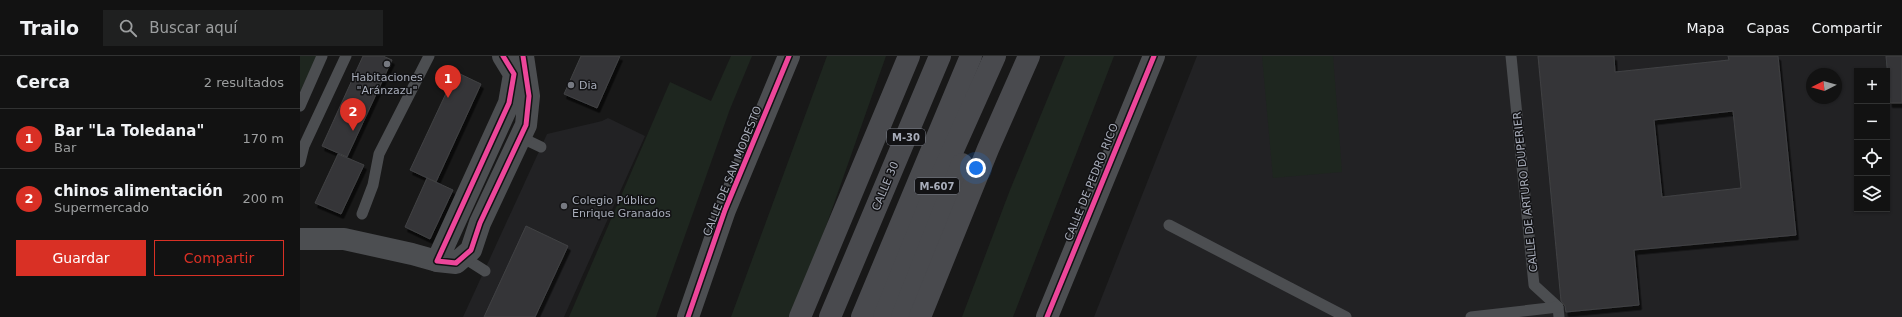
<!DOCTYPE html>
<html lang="es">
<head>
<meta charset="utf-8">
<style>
  body { margin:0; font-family:"DejaVu Sans",sans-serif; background:#1f2020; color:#f1f3f6 }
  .controls { position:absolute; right:12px; top:12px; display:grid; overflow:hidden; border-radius:0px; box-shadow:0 1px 3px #0004 }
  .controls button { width:36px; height:36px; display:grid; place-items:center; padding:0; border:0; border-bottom:1px solid #313232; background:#121212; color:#f1f3f6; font:20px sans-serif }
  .compass { position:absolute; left:1506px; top:12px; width:36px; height:36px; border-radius:50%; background:#121212; box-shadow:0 1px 3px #0004; rotate:264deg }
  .you { position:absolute; left:676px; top:112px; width:14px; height:14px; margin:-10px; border:3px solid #fff; border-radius:50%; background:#1a73e8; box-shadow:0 0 0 6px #1a73e833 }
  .badge { display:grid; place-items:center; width:26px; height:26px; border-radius:50%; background:#d93025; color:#fff; font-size:13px; font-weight:700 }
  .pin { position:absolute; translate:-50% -33px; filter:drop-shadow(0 1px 2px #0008) }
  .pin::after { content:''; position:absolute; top:21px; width:14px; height:12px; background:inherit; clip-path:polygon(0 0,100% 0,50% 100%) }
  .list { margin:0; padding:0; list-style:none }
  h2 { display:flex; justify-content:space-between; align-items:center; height:52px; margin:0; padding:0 16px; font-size:17px }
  h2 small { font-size:13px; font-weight:400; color:#9c9e9f }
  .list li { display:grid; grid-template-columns:26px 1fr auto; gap:12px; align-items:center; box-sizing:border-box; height:60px; padding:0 16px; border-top:1px solid #313232 }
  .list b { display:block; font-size:15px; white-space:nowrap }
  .list p { margin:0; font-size:13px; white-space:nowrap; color:#9c9e9f }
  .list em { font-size:13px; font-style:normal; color:#9c9e9f }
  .actions { display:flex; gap:8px; padding:12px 16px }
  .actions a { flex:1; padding:9px 0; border:1px solid #d93025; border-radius:0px; text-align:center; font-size:14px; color:#d93025 }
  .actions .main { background:#d93025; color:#fff }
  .icon { flex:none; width:22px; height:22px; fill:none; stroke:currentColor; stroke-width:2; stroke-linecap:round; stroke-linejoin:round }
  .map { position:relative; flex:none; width:1602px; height:261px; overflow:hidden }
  header { display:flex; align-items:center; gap:24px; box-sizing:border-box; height:56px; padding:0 20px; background:#121212; border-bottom:1px solid #313232 }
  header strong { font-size:19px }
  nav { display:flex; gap:22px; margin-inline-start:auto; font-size:14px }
  .search { width:280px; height:36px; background:#1f2020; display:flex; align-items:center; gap:10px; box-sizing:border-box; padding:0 14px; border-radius:0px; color:#9c9e9f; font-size:15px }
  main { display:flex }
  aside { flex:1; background:#121212 }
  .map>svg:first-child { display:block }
  .built { fill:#222224; fill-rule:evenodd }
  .green { fill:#1e261f }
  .building { fill:#363637; stroke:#404144; fill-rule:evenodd; filter:url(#shadow) }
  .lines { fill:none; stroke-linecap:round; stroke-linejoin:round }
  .lane { stroke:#4c4e51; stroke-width:11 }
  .street { stroke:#4c4e51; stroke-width:22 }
  .highway { stroke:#494a4e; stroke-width:22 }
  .cycleway-casing { stroke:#121214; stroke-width:8 }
  .cycleway { stroke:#ed469a; stroke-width:5 }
  .poi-dot { fill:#767981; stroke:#121214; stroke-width:1.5 }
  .labels { text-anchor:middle; stroke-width:3; stroke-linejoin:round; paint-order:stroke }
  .shield { fill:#121214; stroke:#7b7e88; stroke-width:1 }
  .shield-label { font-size:10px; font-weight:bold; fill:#a8adba }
  .poi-label { font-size:11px; fill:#a8adba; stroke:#121214; text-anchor:start }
  .street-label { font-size:11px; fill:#a8adba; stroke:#121214 }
</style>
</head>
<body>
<header>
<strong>Trailo</strong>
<div class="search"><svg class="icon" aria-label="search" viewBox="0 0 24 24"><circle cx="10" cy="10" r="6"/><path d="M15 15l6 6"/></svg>Buscar aquí</div>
<nav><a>Mapa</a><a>Capas</a><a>Compartir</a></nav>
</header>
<main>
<aside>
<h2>Cerca<small>2 resultados</small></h2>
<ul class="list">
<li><span class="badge">1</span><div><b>Bar &quot;La Toledana&quot;</b><p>Bar</p></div><em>170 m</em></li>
<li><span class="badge">2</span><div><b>chinos alimentación</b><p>Supermercado</p></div><em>200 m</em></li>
</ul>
<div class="actions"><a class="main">Guardar</a><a>Compartir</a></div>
</aside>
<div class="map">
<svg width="1602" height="261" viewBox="0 0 1602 261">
  <defs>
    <filter id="shadow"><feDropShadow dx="2.5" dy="4.5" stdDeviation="0" flood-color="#0009"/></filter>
  </defs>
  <rect width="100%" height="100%" fill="#181818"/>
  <g class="built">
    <path d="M897 0H1602V261H794ZM1557 15H1587V153H1557ZM1512 18H1536V42H1512Z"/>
    <polygon points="308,62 345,80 264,261 163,261 247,78 302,65"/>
  </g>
  <g class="green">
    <polygon points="0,0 17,0 0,36"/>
    <polygon points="431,0 452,0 430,53 356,261 269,261 370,26 411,45"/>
    <polygon points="527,0 586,0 494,261 431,261"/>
    <polygon points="765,0 814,0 713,261 662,261 710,134"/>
    <polygon points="962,0 1033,0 1042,116 973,122"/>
  </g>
  <g class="building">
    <polygon points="63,0 83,0 92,4 47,101 22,90"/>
    <polygon points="281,0 320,0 297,52 264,38"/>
    <path d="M1238 0H1314L1315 16 1429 4 1428 0H1478L1496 179 1334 194 1339 249 1266 256 1265 250 1261 245ZM1433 55 1441 132 1362 141 1354 64Z"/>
    <polygon points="1586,0 1602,0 1602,47 1590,47"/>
    <polygon points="156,16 181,28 136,126 110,114"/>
    <polygon points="38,98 64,109 41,158 15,147"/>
    <polygon points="127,122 153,134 130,183 105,171"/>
    <polygon points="226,170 268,190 235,261 184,261"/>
  </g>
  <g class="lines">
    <g class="lane">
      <polyline points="1211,0 1234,229 1258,251 1259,261"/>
      <polyline points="0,50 22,0"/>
      <polyline points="220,81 241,91"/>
      <polyline points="0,106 4,90 46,0"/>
      <polyline points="62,158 73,129 79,98 129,0"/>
      <polyline points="869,169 1046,261"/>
      <polyline points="163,201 185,215"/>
      <polyline points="1171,261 1258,251"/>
    </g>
    <g class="street">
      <polyline points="203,0 214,18 209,47 137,205 156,207 171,194 180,167 226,69 229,40 223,0"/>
      <polyline points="0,183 44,183 112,198 137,205"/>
      <polyline points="388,261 425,154 489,0"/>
      <polyline points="747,261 854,0"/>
    </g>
    <g class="highway">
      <polyline points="500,261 609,0"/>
      <polyline points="530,261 640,0"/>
      <polyline points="562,261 671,0"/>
      <polyline points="584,261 636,132 695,0"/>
      <polyline points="602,261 662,108"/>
      <polyline points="620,261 688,93 729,0"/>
    </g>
    <defs>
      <g id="cycleway">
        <polyline points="203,0 214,18 209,47 137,205 156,207 171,194 180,167 226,69 229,40 223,0"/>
        <polyline points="388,261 425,154 489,0"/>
        <polyline points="747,261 854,0"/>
      </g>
    </defs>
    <use href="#cycleway" class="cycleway-casing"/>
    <use href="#cycleway" class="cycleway"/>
  </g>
  <g class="poi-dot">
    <circle cx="87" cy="8" r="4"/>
    <circle cx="271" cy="29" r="4"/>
    <circle cx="264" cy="150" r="4"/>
  </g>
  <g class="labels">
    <g class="shield">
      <rect x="587" y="73" width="38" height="16" rx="3"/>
      <rect x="615" y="122" width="44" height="16" rx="3"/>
    </g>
    <g class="shield-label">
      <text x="606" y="85">M-30</text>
      <text x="637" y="134">M-607</text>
    </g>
    <g class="poi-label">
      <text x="87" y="25" text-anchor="middle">Habitaciones<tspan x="87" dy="13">"Aránzazu"</tspan></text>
      <text x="279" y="33">Dia</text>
      <text x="272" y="148">Colegio Público<tspan x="272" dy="13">Enrique Granados</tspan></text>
    </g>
    <g class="street-label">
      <text transform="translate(432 115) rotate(-68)" y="4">CALLE DE SAN MODESTO</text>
      <text transform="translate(791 126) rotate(-68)" y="4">CALLE DE PEDRO RICO</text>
      <text transform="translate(585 130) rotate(-67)" y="4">CALLE 30</text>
      <text transform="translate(1225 136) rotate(-96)" y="4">CALLE DE ARTURO DUPERIER</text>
    </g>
  </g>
</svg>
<div class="controls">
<button>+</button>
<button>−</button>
<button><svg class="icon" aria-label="locate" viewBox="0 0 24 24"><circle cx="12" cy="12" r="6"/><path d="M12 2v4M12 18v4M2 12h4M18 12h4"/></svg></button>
<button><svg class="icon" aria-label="layers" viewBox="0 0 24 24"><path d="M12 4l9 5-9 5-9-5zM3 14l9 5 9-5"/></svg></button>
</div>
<svg class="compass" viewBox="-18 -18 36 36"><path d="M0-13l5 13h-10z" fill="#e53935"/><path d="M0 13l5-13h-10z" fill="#9c9e9f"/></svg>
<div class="you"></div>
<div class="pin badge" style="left:148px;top:42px">1</div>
<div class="pin badge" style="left:53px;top:75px">2</div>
</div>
</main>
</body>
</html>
